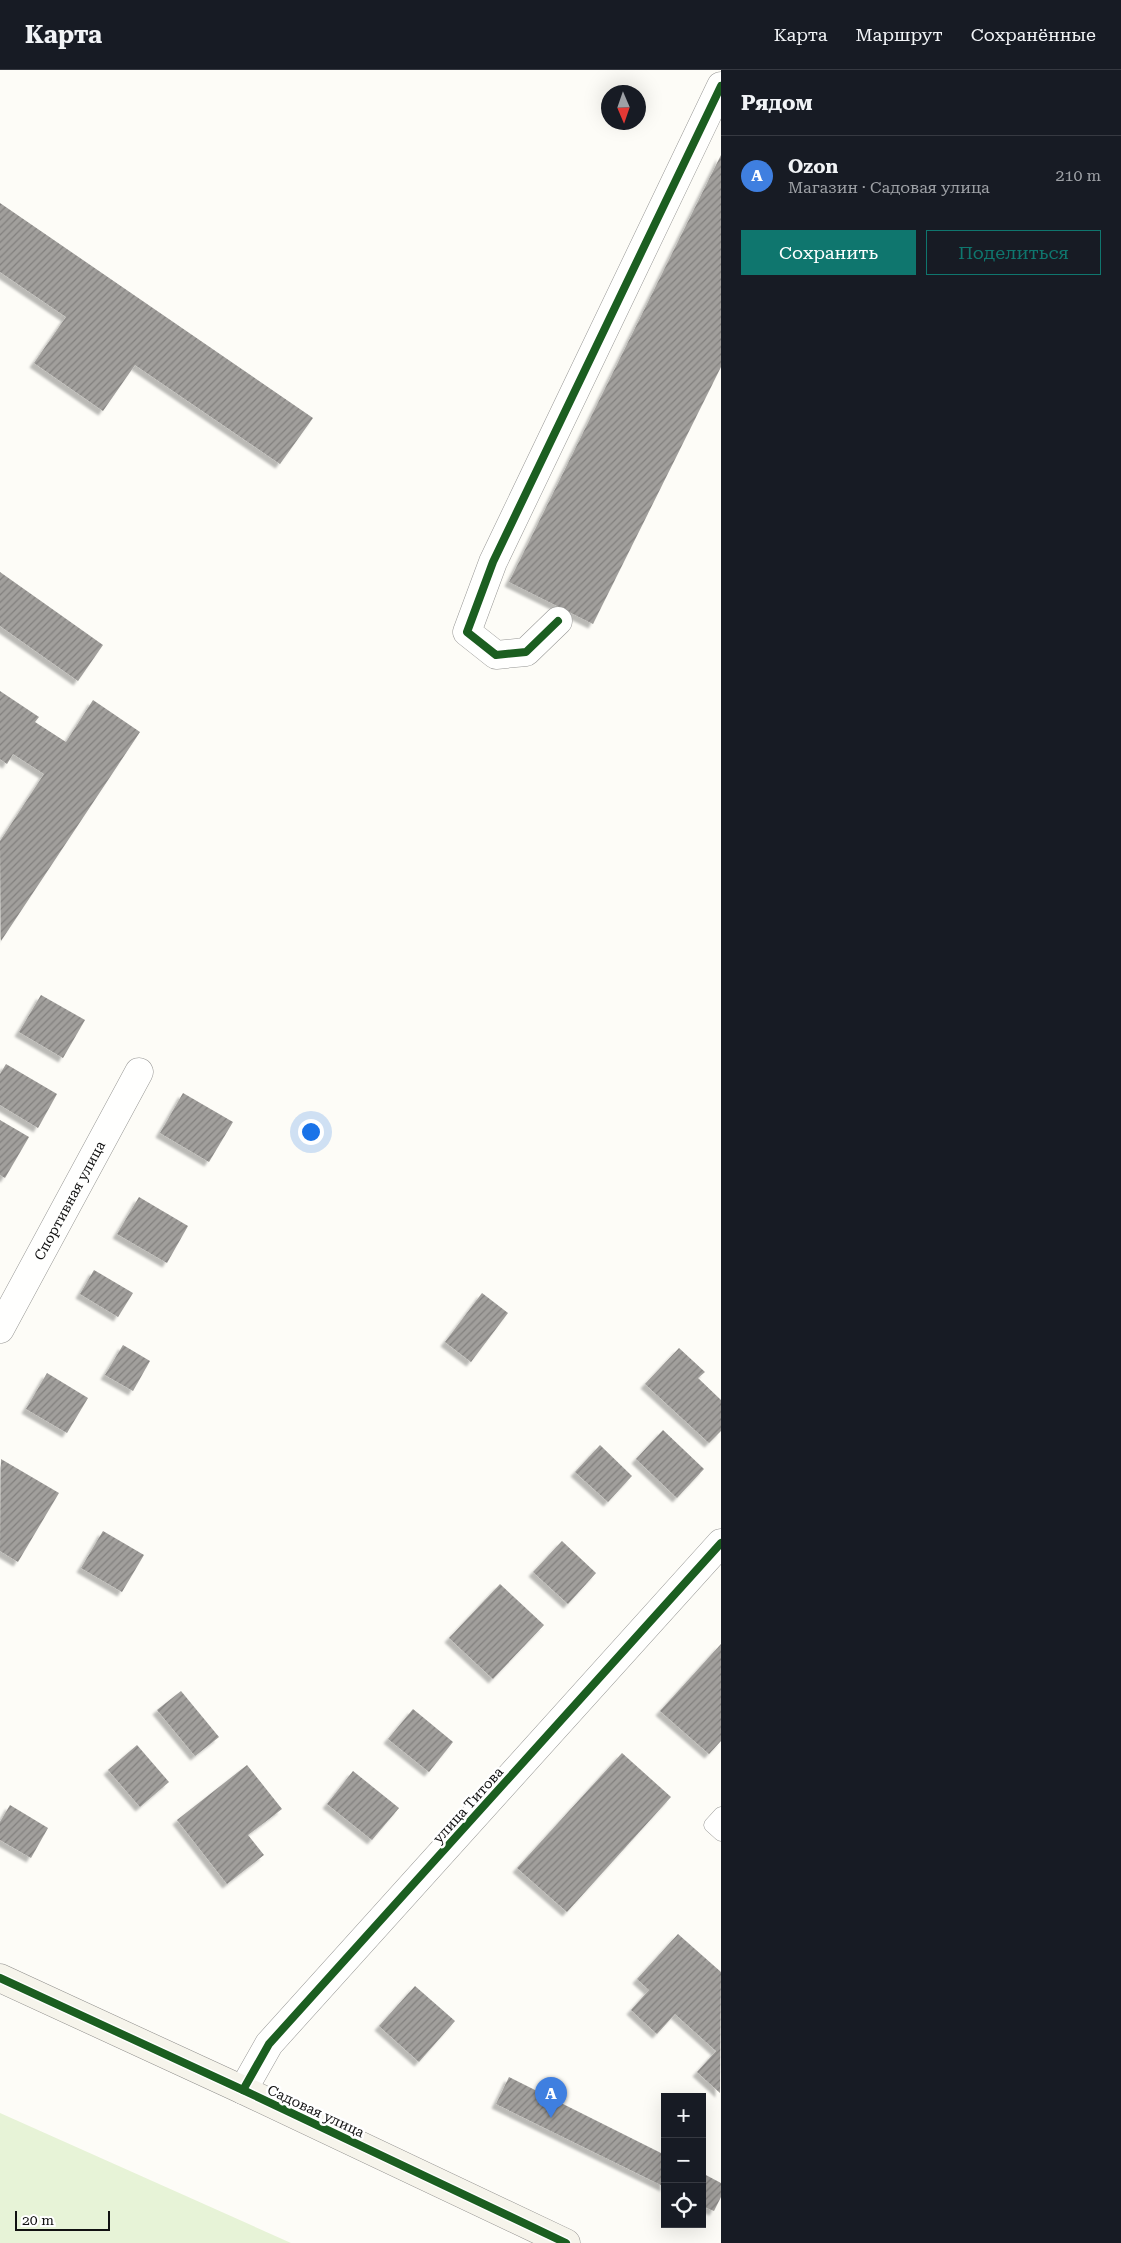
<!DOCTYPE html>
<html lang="ru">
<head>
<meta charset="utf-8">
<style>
  body { margin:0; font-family:"Roboto Serif",serif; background:#242831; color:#f1f3f6 }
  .controls { position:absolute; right:15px; bottom:15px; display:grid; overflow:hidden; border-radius:0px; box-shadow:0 5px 20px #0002 }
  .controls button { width:45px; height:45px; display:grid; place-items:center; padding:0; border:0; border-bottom:1px solid #363941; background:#171b24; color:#f1f3f6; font:25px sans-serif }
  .compass { position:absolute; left:601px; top:15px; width:45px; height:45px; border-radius:50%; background:#171b24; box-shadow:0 5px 20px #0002; rotate:178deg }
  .scale { position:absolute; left:15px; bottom:12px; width:95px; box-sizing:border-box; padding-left:5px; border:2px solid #111; border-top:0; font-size:14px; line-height:18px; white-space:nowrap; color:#111; -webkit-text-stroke:4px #fff; paint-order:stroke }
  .you { position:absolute; left:310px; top:1061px; width:18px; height:18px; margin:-12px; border:4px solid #fff; border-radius:50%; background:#1a73e8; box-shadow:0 0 0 8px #1a73e833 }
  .badge { display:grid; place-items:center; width:32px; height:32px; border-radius:50%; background:#0f766e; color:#fff; font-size:16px; font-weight:700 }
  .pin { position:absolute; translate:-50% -41px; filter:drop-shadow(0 1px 2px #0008) }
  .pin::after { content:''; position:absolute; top:26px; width:18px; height:15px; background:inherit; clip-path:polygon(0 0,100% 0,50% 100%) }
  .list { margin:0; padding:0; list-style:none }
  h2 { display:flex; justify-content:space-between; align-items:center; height:65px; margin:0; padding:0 20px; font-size:21px }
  h2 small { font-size:16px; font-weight:400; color:#9ea1a6 }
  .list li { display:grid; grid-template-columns:32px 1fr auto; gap:15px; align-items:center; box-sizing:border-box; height:80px; padding:0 20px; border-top:1px solid #363941 }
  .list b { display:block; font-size:19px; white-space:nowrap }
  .list p { margin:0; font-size:16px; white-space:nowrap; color:#9ea1a6 }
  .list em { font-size:16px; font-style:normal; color:#9ea1a6 }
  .actions { display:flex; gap:10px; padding:15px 20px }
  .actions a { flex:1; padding:11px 0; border:1px solid #0f766e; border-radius:0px; text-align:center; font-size:18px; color:#0f766e }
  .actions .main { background:#0f766e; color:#fff }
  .icon { flex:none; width:28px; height:28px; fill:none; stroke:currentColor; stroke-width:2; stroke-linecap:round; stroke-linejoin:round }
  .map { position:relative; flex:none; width:721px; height:2173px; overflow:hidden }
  header { display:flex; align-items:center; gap:30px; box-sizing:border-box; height:70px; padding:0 25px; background:#171b24; border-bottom:1px solid #363941 }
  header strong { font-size:24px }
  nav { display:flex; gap:28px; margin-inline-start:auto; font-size:18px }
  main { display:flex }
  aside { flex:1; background:#171b24 }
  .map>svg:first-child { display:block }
  .grass { fill:#e7f3d7 }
  .building { fill:url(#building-hatch); filter:url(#shadow) }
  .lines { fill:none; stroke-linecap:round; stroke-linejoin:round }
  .lane-casing { stroke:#979795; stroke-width:15 }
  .street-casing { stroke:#979795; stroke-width:29 }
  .secondary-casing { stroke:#8e8d8b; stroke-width:29 }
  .lane { stroke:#fffffe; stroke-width:14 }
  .street { stroke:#fffffe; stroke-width:28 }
  .secondary { stroke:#f6f4eb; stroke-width:28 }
  .cycleway-casing { stroke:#fff; stroke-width:11 }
  .cycleway { stroke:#1b5e20; stroke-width:8 }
  .labels { text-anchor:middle; stroke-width:5; stroke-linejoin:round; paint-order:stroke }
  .street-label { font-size:14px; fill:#111; stroke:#fff }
</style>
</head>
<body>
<header>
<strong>Карта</strong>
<nav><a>Карта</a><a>Маршрут</a><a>Сохранённые</a></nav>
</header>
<main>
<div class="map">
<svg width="721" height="2173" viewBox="0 0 721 2173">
  <defs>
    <pattern id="building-hatch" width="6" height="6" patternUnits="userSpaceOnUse" patternTransform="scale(1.25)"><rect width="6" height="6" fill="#a19f9c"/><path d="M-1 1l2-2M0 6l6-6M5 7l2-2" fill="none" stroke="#82807e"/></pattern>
    <filter id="shadow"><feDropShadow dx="-4.5" dy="4.5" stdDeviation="1" flood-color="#0004"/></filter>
  </defs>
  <rect width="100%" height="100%" fill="#fdfcf7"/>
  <polygon class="grass" points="0,2043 291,2173 0,2173"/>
  <g class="building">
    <polygon points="721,85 721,297 593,554 509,512"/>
    <polygon points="0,133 313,348 280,394 135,295 103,341 34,293 66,247 0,202"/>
    <polygon points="0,502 103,575 78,611 0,556"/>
    <polygon points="0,621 39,647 35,652 66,672 93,630 140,662 1,871 0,771 44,704 13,684 7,694 0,689"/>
    <polygon points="41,925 85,950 63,988 19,962"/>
    <polygon points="6,994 57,1024 38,1058 0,1035 0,1004"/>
    <polygon points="183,1023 233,1052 209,1092 160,1063"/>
    <polygon points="0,1050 29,1067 5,1108 0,1105"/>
    <polygon points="139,1127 188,1156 167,1193 117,1164"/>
    <polygon points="94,1200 133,1223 118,1247 80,1224"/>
    <polygon points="482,1223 508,1243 471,1292 445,1272"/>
    <polygon points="123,1275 150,1291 133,1321 105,1305"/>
    <polygon points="679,1278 705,1302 698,1308 721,1330 721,1361 709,1373 645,1314"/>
    <polygon points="47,1303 88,1328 67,1363 26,1339"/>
    <polygon points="663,1360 704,1399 677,1428 636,1389"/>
    <polygon points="600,1375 632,1406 608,1432 575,1402"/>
    <polygon points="1,1389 59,1423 18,1492 0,1481"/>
    <polygon points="103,1461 144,1485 122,1522 81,1498"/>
    <polygon points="562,1471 596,1503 568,1534 533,1502"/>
    <polygon points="500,1514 544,1555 493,1609 449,1568"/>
    <polygon points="721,1574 721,1671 709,1684 660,1641"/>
    <polygon points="181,1621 219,1667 195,1686 157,1640"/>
    <polygon points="413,1639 453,1672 429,1702 388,1669"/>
    <polygon points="137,1675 169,1712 140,1737 108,1700"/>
    <polygon points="622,1683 671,1727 567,1842 517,1798"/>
    <polygon points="247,1695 282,1739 248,1765 264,1785 227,1814 177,1750"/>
    <polygon points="353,1701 399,1738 372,1770 327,1734"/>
    <polygon points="10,1735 48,1758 31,1788 0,1770 0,1752"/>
    <polygon points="678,1864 721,1902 720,2023 697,2002 716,1981 675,1944 657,1964 631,1940 649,1920 637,1909"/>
    <polygon points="415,1916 455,1951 419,1992 379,1956"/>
    <polygon points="509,2007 665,2085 665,2117 496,2034"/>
    <polygon points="702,2103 721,2113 721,2127 714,2141 702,2136"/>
  </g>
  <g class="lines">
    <defs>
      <polyline id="lane" points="721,1744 711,1755 721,1764"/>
      <g id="street">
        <polyline points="558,551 526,582 496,585 467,562 493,492 721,16"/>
        <path id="s1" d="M0 1259 139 1002"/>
        <polyline points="243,2020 269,1974 721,1473"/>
      </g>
      <polyline id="secondary" points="0,1908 243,2020 566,2173"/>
    </defs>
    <use href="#lane" class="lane-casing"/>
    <use href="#street" class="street-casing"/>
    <use href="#secondary" class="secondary-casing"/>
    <use href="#lane" class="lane"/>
    <use href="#street" class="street"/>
    <use href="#secondary" class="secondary"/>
    <defs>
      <g id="cycleway">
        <polyline points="558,551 526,582 496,585 467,562 493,492 721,16"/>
        <polyline points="0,1908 243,2020 566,2173"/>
        <polyline points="243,2020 269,1974 721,1473"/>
      </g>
    </defs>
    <use href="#cycleway" class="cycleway-casing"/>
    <use href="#cycleway" class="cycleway"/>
  </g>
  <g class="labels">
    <g class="street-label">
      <text dy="5" stroke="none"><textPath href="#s1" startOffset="146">Спортивная улица</textPath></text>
      <text transform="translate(468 1735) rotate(-48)" y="5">улица Титова</text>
      <text transform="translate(316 2041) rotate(25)" y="5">Садовая улица</text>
    </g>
  </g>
</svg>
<div class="controls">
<button>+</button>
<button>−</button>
<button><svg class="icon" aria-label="locate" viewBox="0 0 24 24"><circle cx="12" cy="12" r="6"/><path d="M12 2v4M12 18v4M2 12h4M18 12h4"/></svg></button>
</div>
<svg class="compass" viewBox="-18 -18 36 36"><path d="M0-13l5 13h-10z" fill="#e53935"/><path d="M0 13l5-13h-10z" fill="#9ea1a6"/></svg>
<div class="scale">20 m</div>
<div class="you"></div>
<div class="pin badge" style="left:551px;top:2048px;background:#3f7fe0">A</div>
</div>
<aside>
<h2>Рядом<small></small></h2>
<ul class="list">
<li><span class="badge" style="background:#3f7fe0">A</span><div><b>Ozon</b><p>Магазин · Садовая улица</p></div><em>210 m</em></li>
</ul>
<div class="actions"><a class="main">Сохранить</a><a>Поделиться</a></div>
</aside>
</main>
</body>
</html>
